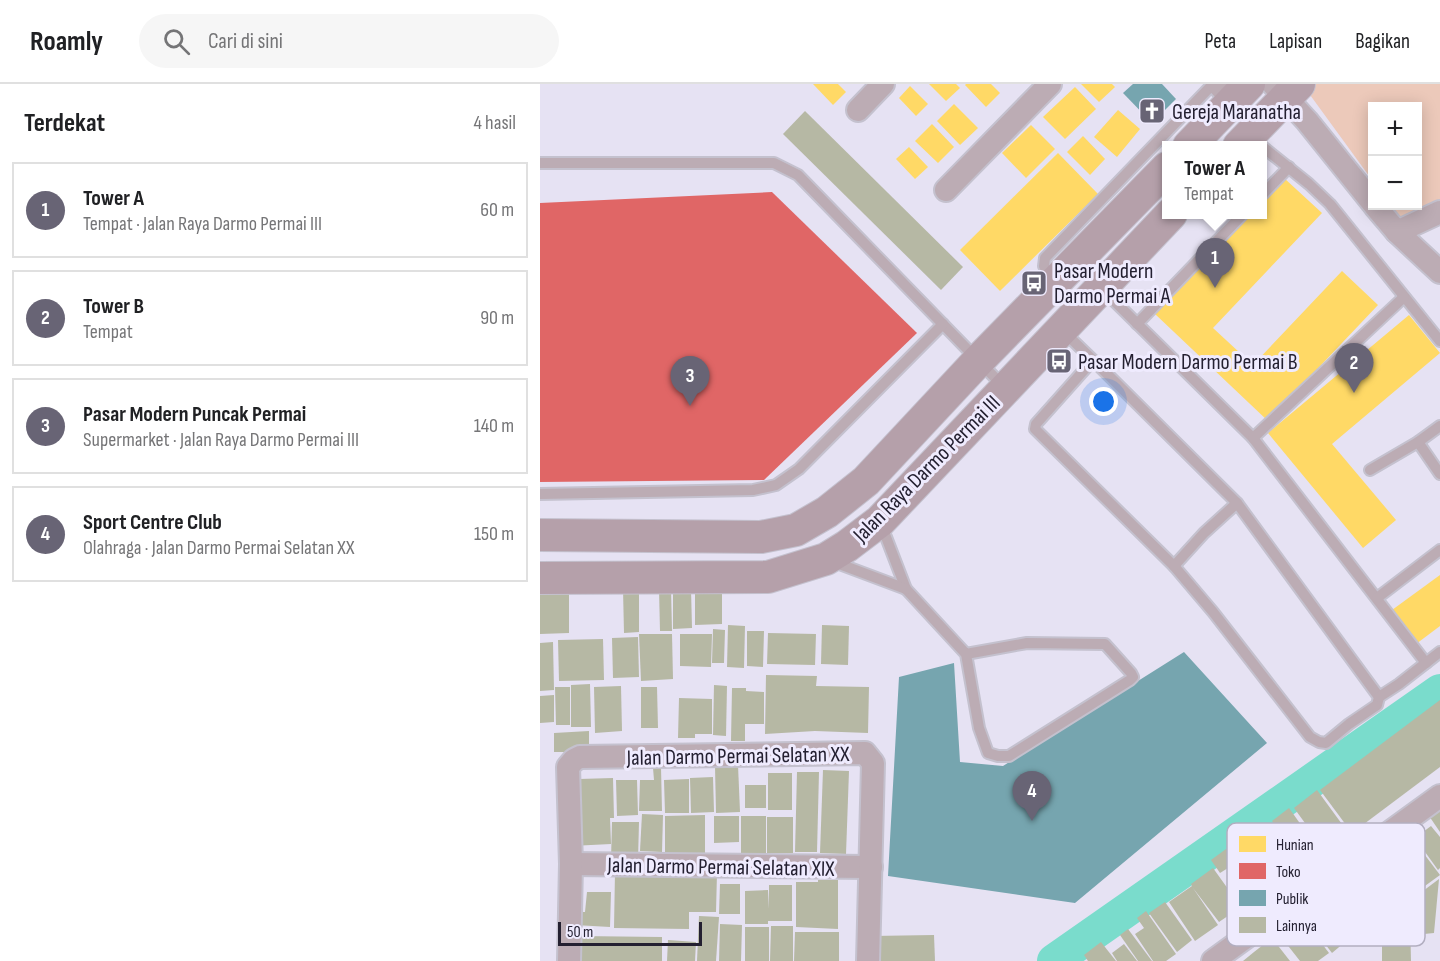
<!DOCTYPE html>
<html lang="id">
<head>
<meta charset="utf-8">
<style>
  body { margin:0; font-family:"Sofia Sans Condensed",sans-serif; background:#f6f6f6; color:#202124 }
  .controls { position:absolute; right:18px; top:18px; display:grid; overflow:hidden; border-radius:0px; box-shadow:0 3px 15px #0003 }
  .controls button { width:54px; height:54px; display:grid; place-items:center; padding:0; border:0; border-bottom:2px solid #e0e0e0; background:#fff; color:#202124; font:30px sans-serif }
  .scale { position:absolute; left:18px; bottom:15px; width:144px; box-sizing:border-box; padding-left:6px; border:3px solid #242031; border-top:0; font-size:16px; line-height:21px; white-space:nowrap; color:#242031; -webkit-text-stroke:4px #efebfe; paint-order:stroke }
  .you { position:absolute; left:564px; top:318px; width:21px; height:21px; margin:-15px; border:4px solid #fff; border-radius:50%; background:#1a73e8; box-shadow:0 0 0 9px #1a73e833 }
  .badge { display:grid; place-items:center; width:39px; height:39px; border-radius:50%; background:#686475; color:#fff; font-size:20px; font-weight:700 }
  .pin { position:absolute; translate:-50% -50px; filter:drop-shadow(0 2px 3px #0008) }
  .pin::after { content:''; position:absolute; top:32px; width:21px; height:18px; background:inherit; clip-path:polygon(0 0,100% 0,50% 100%) }
  .popup { position:absolute; left:622px; top:57px; width:105px; height:78px; box-sizing:border-box; display:grid; place-content:center; border-radius:0px; background:#fff; filter:drop-shadow(0 2px 4px #0005); font-size:20px; white-space:nowrap; color:#757577 }
  .popup b { font-size:22px; color:#202124 }
  .popup::after { content:''; position:absolute; left:50%; top:100%; margin-left:-12px; border:12px solid transparent; border-top-color:#fff }
  .list { margin:0; padding:0; list-style:none }
  h2 { display:flex; justify-content:space-between; align-items:center; height:78px; margin:0; padding:0 24px; font-size:26px }
  h2 small { font-size:20px; font-weight:400; color:#757577 }
  .list li { display:grid; grid-template-columns:39px 1fr auto; gap:18px; align-items:center; box-sizing:border-box; height:96px; margin:0 12px 12px; padding:0 12px; border:2px solid #e0e0e0; border-radius:0px }
  .list b { display:block; font-size:22px; white-space:nowrap }
  .list p { margin:0; font-size:20px; white-space:nowrap; color:#757577 }
  .list em { font-size:20px; font-style:normal; color:#757577 }
  .icon { flex:none; width:33px; height:33px; fill:none; stroke:currentColor; stroke-width:2; stroke-linecap:round; stroke-linejoin:round }
  .map { position:relative; flex:none; width:900px; height:877px; overflow:hidden }
  header { display:flex; align-items:center; gap:36px; box-sizing:border-box; height:84px; padding:0 30px; background:#fff; border-bottom:2px solid #e0e0e0 }
  header strong { font-size:28px }
  nav { display:flex; gap:33px; margin-inline-start:auto; font-size:21px }
  .search { width:420px; height:54px; background:#f6f6f6; display:flex; align-items:center; gap:15px; box-sizing:border-box; padding:0 21px; border-radius:33px; color:#757577; font-size:22px }
  main { display:flex }
  aside { flex:1; background:#fff }
  .map>svg:first-child { display:block }
  .green { fill:#ecc9ba }
  .homes { fill:#ffd966 }
  .shops { fill:#e06666 }
  .public { fill:#76a5af }
  .lines { fill:none; stroke-linecap:round; stroke-linejoin:round }
  .river { stroke:#7adccc; stroke-width:34 }
  .building { fill:#b6b8a4 }
  .lane-casing { stroke:#c4c1ce; stroke-width:14 }
  .street-casing { stroke:#c4c1ce; stroke-width:26 }
  .secondary-casing { stroke:#c4c1ce; stroke-width:34 }
  .lane { stroke:#bcacb4; stroke-width:10 }
  .street { stroke:#bcacb4; stroke-width:22 }
  .secondary { stroke:#b5a0aa; stroke-width:32 }
  .labels { text-anchor:middle; stroke-width:6; stroke-linejoin:round; paint-order:stroke }
  .poi-label { font-size:22px; fill:#242031; stroke:#efebfe; text-anchor:start }
  .street-label { font-size:22px; fill:#242031; stroke:#efebfe }
  .key { fill:#efebfe; stroke:#b2aec0; stroke-width:1.5 }
  .key-label { font-size:16px; fill:#242031 }
</style>
</head>
<body>
<header>
<strong>Roamly</strong>
<div class="search"><svg class="icon" aria-label="search" viewBox="0 0 24 24"><circle cx="10" cy="10" r="6"/><path d="M15 15l6 6"/></svg>Cari di sini</div>
<nav><a>Peta</a><a>Lapisan</a><a>Bagikan</a></nav>
</header>
<main>
<aside>
<h2>Terdekat<small>4 hasil</small></h2>
<ul class="list">
<li><span class="badge">1</span><div><b>Tower A</b><p>Tempat · Jalan Raya Darmo Permai III</p></div><em>60 m</em></li>
<li><span class="badge">2</span><div><b>Tower B</b><p>Tempat</p></div><em>90 m</em></li>
<li><span class="badge">3</span><div><b>Pasar Modern Puncak Permai</b><p>Supermarket · Jalan Raya Darmo Permai III</p></div><em>140 m</em></li>
<li><span class="badge">4</span><div><b>Sport Centre Club</b><p>Olahraga · Jalan Darmo Permai Selatan XX</p></div><em>150 m</em></li>
</ul>
</aside>
<div class="map">
<svg width="900" height="877" viewBox="0 0 900 877">
  <rect width="100%" height="100%" fill="#e6e2f3"/>
  <polygon class="green" points="768,0 900,0 900,123 866,141 851,122 878,122 878,22 832,22 832,96 765,4"/>
  <g class="homes">
    <polygon points="273,0 298,0 306,8 293,21"/>
    <polygon points="389,0 416,0 420,4 406,17"/>
    <polygon points="426,0 451,0 460,9 446,23 425,1"/>
    <polygon points="541,0 572,0 575,3 559,18"/>
    <polygon points="370,2 388,20 376,32 359,14"/>
    <polygon points="535,3 556,25 525,55 503,33"/>
    <polygon points="414,20 438,44 420,61 397,37"/>
    <polygon points="578,26 600,45 577,73 554,53"/>
    <polygon points="392,40 414,63 398,79 375,57"/>
    <polygon points="491,41 515,65 486,94 462,69"/>
    <polygon points="543,52 565,75 550,91 527,68"/>
    <polygon points="369,63 388,83 375,95 356,75"/>
    <polygon points="518,69 558,110 460,207 420,166"/>
    <polygon points="744,94 782,129 673,244 713,281 802,187 838,221 728,337 615,230 709,130 723,130 723,116"/>
    <polygon points="869,231 900,269 792,360 856,436 823,464 728,349"/>
    <polygon points="900,491 900,542 876,560 852,526"/>
  </g>
  <polygon class="shops" points="232,108 377,249 224,396 0,398 0,119"/>
  <g class="public">
    <polygon points="593,0 622,0 636,15 612,39 583,9"/>
    <polygon points="644,568 727,659 535,819 348,792 359,593 414,579 420,678 463,682"/>
  </g>
  <g class="lines">
    <polyline class="river" points="514,877 900,607"/>
  </g>
  <g class="building">
    <polygon points="265,27 423,183 401,206 243,50"/>
    <polygon points="155,503 182,505 182,540 155,541"/>
    <polygon points="83,505 99,505 99,548 84,549"/>
    <polygon points="119,505 131,505 132,547 120,547"/>
    <polygon points="151,505 152,544 133,545 133,506"/>
    <polygon points="0,507 29,507 29,549 0,550"/>
    <polygon points="188,541 205,542 204,584 187,583"/>
    <polygon points="282,541 309,542 308,581 281,580"/>
    <polygon points="173,545 185,546 184,579 172,579"/>
    <polygon points="207,547 224,547 223,583 207,582"/>
    <polygon points="228,549 276,550 275,581 227,580"/>
    <polygon points="99,550 132,550 133,595 101,597"/>
    <polygon points="140,550 172,550 171,583 140,582"/>
    <polygon points="98,553 99,593 73,594 72,554"/>
    <polygon points="63,555 64,596 19,597 18,556"/>
    <polygon points="13,558 14,606 0,607 0,559"/>
    <polygon points="226,591 277,592 276,602 329,603 328,649 275,647 225,650"/>
    <polygon points="50,600 51,643 31,643 31,601"/>
    <polygon points="174,601 187,602 186,652 173,651"/>
    <polygon points="81,602 82,647 55,649 54,603"/>
    <polygon points="15,603 30,603 30,641 16,641"/>
    <polygon points="101,603 117,603 118,644 101,644"/>
    <polygon points="192,604 206,604 206,607 224,608 224,640 205,640 205,657 191,657"/>
    <polygon points="14,611 14,638 0,639 0,612"/>
    <polygon points="139,614 172,615 172,650 155,650 155,654 138,654"/>
    <polygon points="900,616 900,683 812,749 780,706"/>
    <polygon points="49,647 49,668 14,668 14,649"/>
    <polygon points="198,681 200,728 176,729 175,682"/>
    <polygon points="121,683 122,727 99,727 100,696 114,696 113,684"/>
    <polygon points="283,686 309,687 306,770 280,769"/>
    <polygon points="257,688 279,688 277,768 255,768"/>
    <rect x="228" y="689" width="24" height="37"/>
    <polygon points="173,693 174,728 151,729 150,694"/>
    <polygon points="73,694 74,734 70,734 71,760 31,762 39,695"/>
    <polygon points="149,695 149,729 125,729 124,696"/>
    <polygon points="76,696 97,696 98,731 77,732"/>
    <rect x="205" y="701" width="21" height="23"/>
    <polygon points="777,706 807,747 784,765 754,724"/>
    <polygon points="900,720 900,748 887,729"/>
    <polygon points="749,724 776,762 759,774 732,737"/>
    <polygon points="102,730 123,731 122,768 100,767"/>
    <polygon points="165,731 165,770 125,770 125,732"/>
    <polygon points="174,732 199,732 199,758 174,759"/>
    <rect x="201" y="732" width="25" height="39"/>
    <rect x="227" y="733" width="26" height="36"/>
    <polygon points="72,738 99,738 98,776 71,776"/>
    <polygon points="732,740 756,775 735,790 711,755"/>
    <polygon points="891,742 900,753 900,784 898,786 875,754"/>
    <polygon points="706,752 732,789 714,802 688,765"/>
    <polygon points="872,754 900,791 878,807 851,770"/>
    <polygon points="686,765 696,779 680,789 671,776"/>
    <polygon points="842,774 871,812 857,822 829,784"/>
    <polygon points="826,782 854,820 810,853 782,815"/>
    <polygon points="673,784 701,823 679,838 653,804 678,841 655,857 629,818 652,802 651,800"/>
    <polygon points="75,788 177,789 176,828 149,828 149,845 74,844"/>
    <polygon points="705,791 718,811 702,822 688,803"/>
    <polygon points="899,795 894,849 874,851 871,816"/>
    <polygon points="278,796 298,796 298,845 256,843 256,798 278,798"/>
    <polygon points="180,800 200,800 200,830 179,830"/>
    <polygon points="229,801 252,801 252,837 228,837 228,840 205,840 205,807 228,806 229,825"/>
    <polygon points="47,808 71,808 70,843 35,841 36,828 45,828"/>
    <polygon points="625,818 652,856 637,868 609,829"/>
    <polygon points="606,827 636,870 626,877 613,877 595,850 604,844 597,834"/>
    <polygon points="760,831 789,869 778,877 760,877 738,849"/>
    <polygon points="159,832 179,833 176,877 157,877"/>
    <polygon points="870,835 871,877 842,877 842,836"/>
    <polygon points="180,840 202,841 201,877 179,877"/>
    <polygon points="231,842 253,842 253,877 230,877"/>
    <rect x="205" y="843" width="24" height="34"/>
    <polygon points="588,845 612,877 598,877 580,851"/>
    <polygon points="795,845 805,858 792,869 782,856"/>
    <polygon points="255,848 299,848 299,877 254,877"/>
    <polygon points="394,851 395,877 332,877 332,852"/>
    <polygon points="39,852 122,853 122,877 39,877"/>
    <polygon points="732,854 750,877 703,877 714,868"/>
    <polygon points="128,856 156,858 155,877 127,877"/>
    <polygon points="561,858 576,877 548,877 544,871"/>
    <polygon points="584,860 597,877 577,877 572,869"/>
  </g>
  <g class="lines">
    <defs>
      <g id="lane">
        <polyline points="723,63 769,100 790,120 900,257"/>
        <polyline points="0,79 234,79 258,91 463,302"/>
        <polyline points="723,110 749,83"/>
        <polyline points="513,196 504,182 505,174 673,0"/>
        <polyline points="563,206 713,354 886,579"/>
        <polyline points="597,240 703,130"/>
        <polyline points="523,247 553,276 496,340 495,345 634,482 673,528 770,653 779,658 786,659 809,640 837,621 839,613 697,419 553,276"/>
        <polyline points="713,354 864,213"/>
        <polyline points="878,358 900,390"/>
        <polyline points="830,386 878,358 900,342"/>
        <polyline points="0,410 213,406 236,401 259,385 403,240"/>
        <polyline points="341,440 366,505 426,570 439,644 448,669 458,672 469,672 590,596 593,593 591,589 565,560 487,559 426,570"/>
        <polyline points="294,478 366,505"/>
        <polyline points="634,482 664,449 697,419"/>
        <polyline points="837,514 900,466"/>
        <polyline points="839,613 859,600 900,568"/>
      </g>
      <g id="street">
        <polyline points="678,0 693,16"/>
        <polyline points="733,0 767,37 832,118"/>
        <polyline points="318,26 343,0"/>
        <polyline points="406,106 510,0"/>
        <polyline points="835,122 857,148 900,188"/>
        <polyline points="857,148 900,128"/>
        <polyline points="31,780 331,783"/>
        <polyline points="29,877 31,780 28,683 34,676 40,673 325,669 333,679 328,877"/>
        <polyline points="673,877 900,712"/>
      </g>
      <g id="secondary">
        <polyline points="649,62 709,0"/>
        <polyline points="699,62 759,0"/>
        <polyline points="0,451 221,453 256,446 287,428 326,397 439,276 627,84"/>
        <polyline points="0,494 228,493 286,475 307,462 340,437 631,130"/>
      </g>
    </defs>
    <use href="#lane" class="lane-casing"/>
    <use href="#street" class="street-casing"/>
    <use href="#secondary" class="secondary-casing"/>
    <use href="#lane" class="lane"/>
    <use href="#street" class="street"/>
    <use href="#secondary" class="secondary"/>
  </g>
  <defs>
    <symbol id="church-square" viewBox="-11 -11 22 22"><rect x="-9" y="-9" width="18" height="18" rx="4" fill="#686475" stroke="#efebfe"/><path d="M-1.2-6h2.4v3.5h3.3v2.4h-3.3V6h-2.4V-.1h-3.3v-2.4h3.3Z" fill="#fff"/></symbol>
    <symbol id="bus-square" viewBox="-11 -11 22 22"><rect x="-9" y="-9" width="18" height="18" rx="4" fill="#686475" stroke="#efebfe"/><path d="M-5-6H5V4H4V6H2V4H-2V6H-4V4H-5ZM-3.5-4V0h7V-4ZM-3.5 1.2v1.5H-2V1.2ZM2 1.2v1.5H3.5V1.2Z" fill="#fff"/></symbol>
  </defs>
  <g fill-rule="evenodd">
    <use href="#church-square" x="597" y="12" width="30" height="30"/>
    <use href="#bus-square" x="479" y="184" width="30" height="30"/>
    <use href="#bus-square" x="504" y="262" width="30" height="30"/>
  </g>
  <g class="labels">
    <g class="poi-label">
      <text x="632" y="35">Gereja Maranatha</text>
      <text x="514" y="194">Pasar Modern<tspan x="514" dy="25">Darmo Permai A</tspan></text>
      <text x="538" y="285">Pasar Modern Darmo Permai B</text>
    </g>
    <g class="street-label">
      <text transform="translate(386 384) rotate(-45)" y="8">Jalan Raya Darmo Permai III</text>
      <text transform="translate(198 671) rotate(-1)" y="8">Jalan Darmo Permai Selatan XX</text>
      <text transform="translate(181 782) rotate(1)" y="8">Jalan Darmo Permai Selatan XIX</text>
    </g>
  </g>
  <rect x="687" y="739" width="198" height="123" rx="9" class="key"/>
  <rect x="699" y="752" width="27" height="16" fill="#ffd966"/>
  <rect x="699" y="779" width="27" height="16" fill="#e06666"/>
  <rect x="699" y="806" width="27" height="16" fill="#76a5af"/>
  <rect x="699" y="833" width="27" height="16" fill="#b6b8a4"/>
  <g class="key-label">
    <text x="736" y="766">Hunian</text>
    <text x="736" y="793">Toko</text>
    <text x="736" y="820">Publik</text>
    <text x="736" y="847">Lainnya</text>
  </g>
</svg>
<div class="controls">
<button>+</button>
<button>−</button>
</div>
<div class="scale">50 m</div>
<div class="you"></div>
<div class="pin badge" style="left:675px;top:204px">1</div>
<div class="popup"><b>Tower A</b>Tempat</div>
<div class="pin badge" style="left:814px;top:309px">2</div>
<div class="pin badge" style="left:150px;top:322px">3</div>
<div class="pin badge" style="left:492px;top:737px">4</div>
</div>
</main>
</body>
</html>
